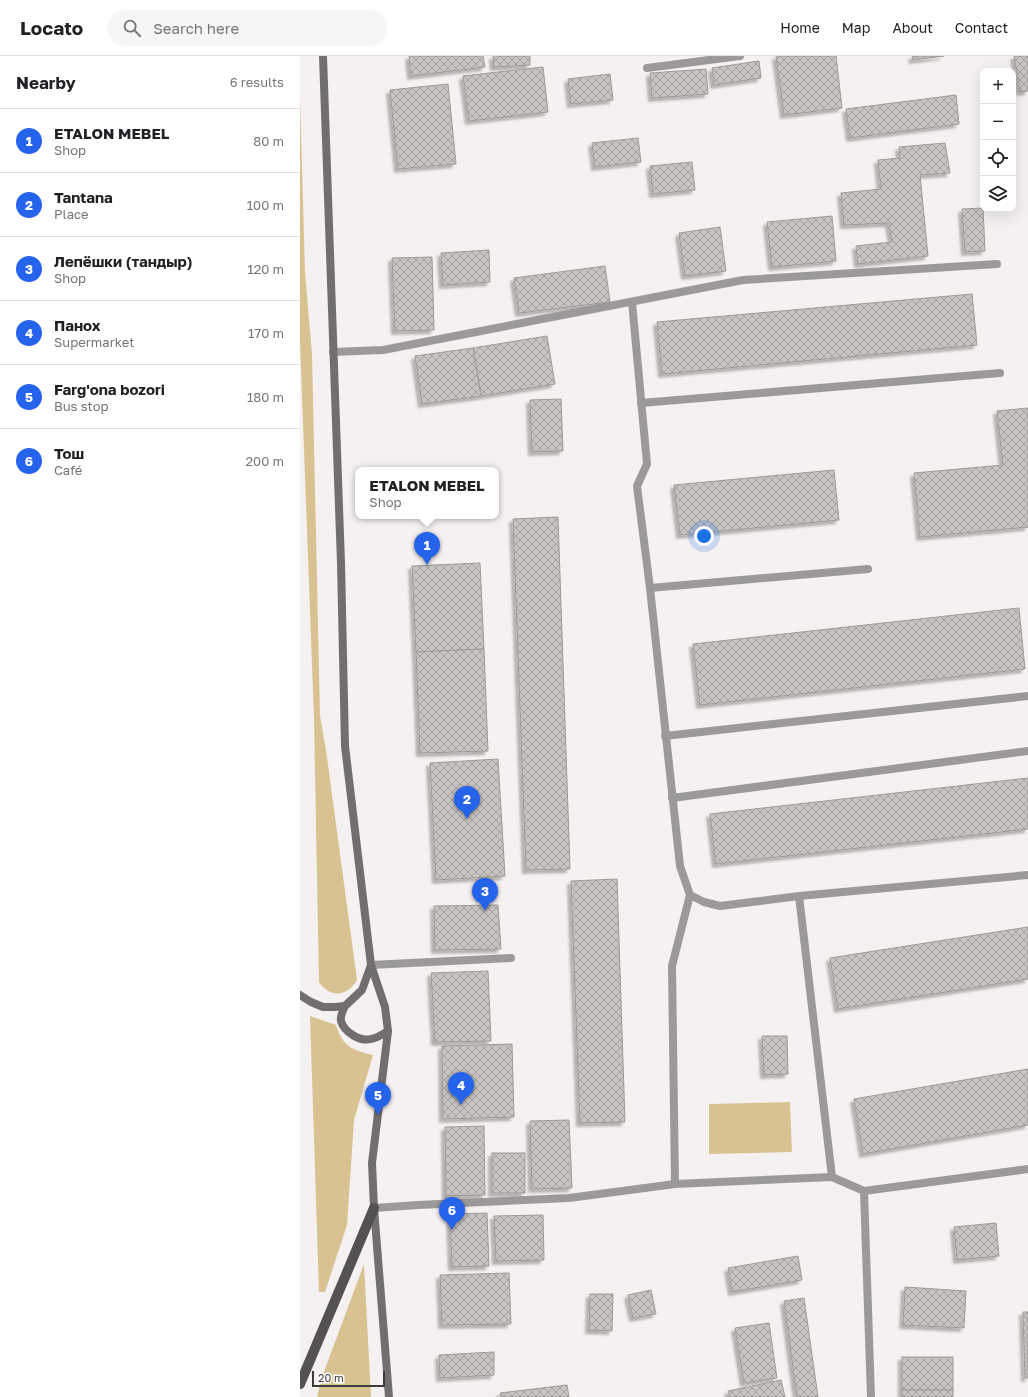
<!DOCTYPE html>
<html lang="en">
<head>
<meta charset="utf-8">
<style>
  body { margin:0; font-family:"Golos Text",sans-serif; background:#f6f6f6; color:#202124 }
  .controls { position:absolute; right:12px; top:12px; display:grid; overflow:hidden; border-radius:8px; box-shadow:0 4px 16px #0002 }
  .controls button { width:36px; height:36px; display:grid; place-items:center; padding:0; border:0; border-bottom:1px solid #e0e0e0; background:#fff; color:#202124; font:20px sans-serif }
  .scale { position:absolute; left:12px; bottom:10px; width:73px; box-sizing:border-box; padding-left:4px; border:2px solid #3d3c3b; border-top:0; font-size:11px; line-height:14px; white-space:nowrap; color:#3d3c3b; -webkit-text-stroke:3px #fff; paint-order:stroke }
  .you { position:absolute; left:404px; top:480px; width:14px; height:14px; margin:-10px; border:3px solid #fff; border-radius:50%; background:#1a73e8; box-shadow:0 0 0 6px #1a73e833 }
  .badge { display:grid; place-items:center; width:26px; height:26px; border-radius:50%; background:#2563eb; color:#fff; font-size:13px; font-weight:700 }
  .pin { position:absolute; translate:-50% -33px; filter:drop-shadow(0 1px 2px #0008) }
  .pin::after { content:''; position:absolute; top:21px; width:14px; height:12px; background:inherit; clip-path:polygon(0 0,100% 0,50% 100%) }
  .popup { position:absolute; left:55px; top:411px; width:144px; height:52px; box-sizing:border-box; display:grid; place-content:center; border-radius:8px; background:#fff; filter:drop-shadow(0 1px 3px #0005); font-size:13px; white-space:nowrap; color:#757577 }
  .popup b { font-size:15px; color:#202124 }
  .popup::after { content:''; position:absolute; left:50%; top:100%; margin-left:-8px; border:8px solid transparent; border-top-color:#fff }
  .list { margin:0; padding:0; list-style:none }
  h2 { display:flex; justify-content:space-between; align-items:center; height:52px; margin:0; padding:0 16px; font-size:17px }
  h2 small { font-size:13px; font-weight:400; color:#757577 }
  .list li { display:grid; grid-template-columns:26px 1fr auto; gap:12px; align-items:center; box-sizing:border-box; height:64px; padding:0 16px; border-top:1px solid #e0e0e0 }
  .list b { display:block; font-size:15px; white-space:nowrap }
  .list p { margin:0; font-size:13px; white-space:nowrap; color:#757577 }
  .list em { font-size:13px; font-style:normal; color:#757577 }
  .icon { flex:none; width:22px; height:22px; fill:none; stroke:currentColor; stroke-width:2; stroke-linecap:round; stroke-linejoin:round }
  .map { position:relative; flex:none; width:728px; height:1341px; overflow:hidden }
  header { display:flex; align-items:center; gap:24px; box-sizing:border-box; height:56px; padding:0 20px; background:#fff; border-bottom:1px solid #e0e0e0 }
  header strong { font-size:19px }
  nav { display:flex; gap:22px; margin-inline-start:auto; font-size:14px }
  .search { width:280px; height:36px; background:#f6f6f6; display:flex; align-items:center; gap:10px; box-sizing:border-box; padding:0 14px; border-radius:22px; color:#757577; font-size:15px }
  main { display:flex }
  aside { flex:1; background:#fff }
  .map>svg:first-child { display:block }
  .green { fill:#d8c291 }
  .building { fill:url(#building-cross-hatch); stroke:#9c9a97; filter:url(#shadow) }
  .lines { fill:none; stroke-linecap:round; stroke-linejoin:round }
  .service { stroke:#9b9999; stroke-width:8 }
  .secondary { stroke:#716e6e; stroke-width:8 }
  .primary { stroke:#545151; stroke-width:10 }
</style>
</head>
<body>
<header>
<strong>Locato</strong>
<div class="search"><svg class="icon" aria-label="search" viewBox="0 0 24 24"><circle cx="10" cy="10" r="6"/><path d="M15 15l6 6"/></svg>Search here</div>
<nav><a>Home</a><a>Map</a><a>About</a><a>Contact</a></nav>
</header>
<main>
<aside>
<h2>Nearby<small>6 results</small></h2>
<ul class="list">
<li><span class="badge">1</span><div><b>ETALON MEBEL</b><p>Shop</p></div><em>80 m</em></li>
<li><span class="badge">2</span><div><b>Tantana</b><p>Place</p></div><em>100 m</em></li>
<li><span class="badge">3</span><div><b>Лепёшки (тандыр)</b><p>Shop</p></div><em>120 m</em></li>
<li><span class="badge">4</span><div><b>Панох</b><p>Supermarket</p></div><em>170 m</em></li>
<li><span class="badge">5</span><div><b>Farg'ona bozori</b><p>Bus stop</p></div><em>180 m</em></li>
<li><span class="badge">6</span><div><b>Тош</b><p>Café</p></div><em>200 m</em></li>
</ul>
</aside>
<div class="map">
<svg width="728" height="1341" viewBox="0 0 728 1341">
  <defs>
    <pattern id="building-cross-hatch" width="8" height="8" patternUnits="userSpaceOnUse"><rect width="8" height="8" fill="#c7c4c2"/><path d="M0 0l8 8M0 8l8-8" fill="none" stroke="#a3a09f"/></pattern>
    <filter id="shadow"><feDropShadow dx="-3.5" dy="3.5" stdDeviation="1" flood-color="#0004"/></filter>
  </defs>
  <rect width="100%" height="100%" fill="#f5f1f0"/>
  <g class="green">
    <path d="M0 41 5 217 12 298 20 660 26 694 57 924C47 941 30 942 19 926L14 662 0 286Z"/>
    <path d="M10 960 36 969C43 991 52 994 73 999L54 1064 47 1169 25 1236H19Z"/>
    <polygon points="490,1046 492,1096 409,1098 409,1048"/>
    <polygon points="64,1208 71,1341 17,1341 22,1321"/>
  </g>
  <g class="building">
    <polygon points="109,0 183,0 185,11 111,20"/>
    <polygon points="193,0 230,0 230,9 194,11"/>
    <polygon points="476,0 536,0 542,52 484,59"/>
    <polygon points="612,0 644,0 613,4"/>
    <polygon points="714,0 728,0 728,35 720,36"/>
    <polygon points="459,5 461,22 414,29 412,12"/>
    <polygon points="243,11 248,56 169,65 163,20"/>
    <polygon points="406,13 408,38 352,42 350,17"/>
    <polygon points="310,18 313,44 271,48 268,23"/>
    <polygon points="148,28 156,108 98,113 90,34"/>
    <polygon points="656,39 659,68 550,82 546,53"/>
    <polygon points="338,82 341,106 295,111 292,87"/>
    <polygon points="645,87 650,117 620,119 628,200 558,208 556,190 592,186 589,167 544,169 541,137 581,133 578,104 600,102 599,91"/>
    <polygon points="392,106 395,134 353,138 350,110"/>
    <polygon points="683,152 685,195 665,196 662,153"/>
    <polygon points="532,160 536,205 472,211 467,166"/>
    <polygon points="420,171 426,215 385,220 379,177"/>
    <polygon points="189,194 190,226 143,229 141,197"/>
    <polygon points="132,201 134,274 95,275 92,202"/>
    <polygon points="305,210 310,246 219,257 214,222"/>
    <polygon points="672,238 677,289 362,318 357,266"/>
    <polygon points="247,280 255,328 181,340 173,292"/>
    <polygon points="173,292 181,340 122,348 115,300"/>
    <polygon points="261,343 263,395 232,396 230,344"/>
    <polygon points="728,352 728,471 620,481 614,417 703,409 697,355"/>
    <polygon points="534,414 539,464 380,479 374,429"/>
    <polygon points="258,461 270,813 226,814 213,463"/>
    <polygon points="180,507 184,593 116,596 112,510"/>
    <polygon points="719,552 725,613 400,649 393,588"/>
    <polygon points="184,593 188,695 120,697 116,596"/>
    <polygon points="198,703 205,820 136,824 130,707"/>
    <polygon points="728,722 728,773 416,808 410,758"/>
    <polygon points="317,823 325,1066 280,1067 271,825"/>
    <polygon points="198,849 201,893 135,894 134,850"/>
    <polygon points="728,871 728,923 538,953 530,902"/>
    <polygon points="188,915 191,985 135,986 131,917"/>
    <polygon points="462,980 487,980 488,1018 464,1019"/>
    <polygon points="212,988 214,1061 143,1063 142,990"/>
    <polygon points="728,1013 728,1069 563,1098 554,1043"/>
    <polygon points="269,1064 272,1132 232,1133 230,1065"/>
    <polygon points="184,1070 185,1139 146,1140 145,1071"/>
    <rect x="192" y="1097" width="33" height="40"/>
    <polygon points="187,1157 189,1210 152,1211 150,1158"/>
    <polygon points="243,1159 244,1204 196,1205 194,1160"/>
    <polygon points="696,1167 699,1200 657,1204 654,1171"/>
    <polygon points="498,1200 502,1224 432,1236 428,1212"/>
    <polygon points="209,1217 211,1268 142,1269 140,1219"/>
    <polygon points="605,1231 666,1235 664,1272 603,1269"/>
    <polygon points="351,1234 356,1258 333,1262 328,1239"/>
    <polygon points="290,1238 313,1238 312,1275 289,1274"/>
    <polygon points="504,1242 518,1341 497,1341 484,1245"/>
    <polygon points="723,1256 728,1256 728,1322 725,1322"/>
    <polygon points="469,1267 477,1322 444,1327 435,1272"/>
    <polygon points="194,1296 194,1319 140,1322 139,1299"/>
    <rect x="602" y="1301" width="51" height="33"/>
    <polygon points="481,1324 485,1341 430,1341 428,1335"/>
    <polygon points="267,1329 269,1341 201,1341 200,1337"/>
    <rect x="602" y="1334" width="51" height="7"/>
  </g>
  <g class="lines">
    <g class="service">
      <polyline points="347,12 440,0"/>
      <polyline points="332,246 347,408 337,430 350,532 380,810 390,839 404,846 420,850 499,840 728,819"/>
      <polyline points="33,296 83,294 443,224 697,208"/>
      <polyline points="341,347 700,317"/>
      <polyline points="350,532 568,513"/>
      <polyline points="365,680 728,640"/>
      <polyline points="372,742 728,695"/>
      <polyline points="499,840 532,1121"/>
      <polyline points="71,909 211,902"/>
      <polyline points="375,1128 372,910 390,839"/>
      <polyline points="564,1135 571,1341"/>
      <polyline points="74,1152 118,1149 269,1142 375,1128 532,1121 564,1135 728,1113"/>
    </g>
    <g class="secondary">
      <polyline points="23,0 41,507 45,690 71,909 85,951 88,975 72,1107 74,1152 89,1341"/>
      <polyline points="0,939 11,946 23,951 35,951 45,950 62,934 71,909"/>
      <path d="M45 950C43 954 40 960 41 965 44 976 60 986 71 983 77 982 83 978 88 975"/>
    </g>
    <polyline class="primary" points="0,1328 74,1152"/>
  </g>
</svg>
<div class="controls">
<button>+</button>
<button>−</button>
<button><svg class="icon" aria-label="locate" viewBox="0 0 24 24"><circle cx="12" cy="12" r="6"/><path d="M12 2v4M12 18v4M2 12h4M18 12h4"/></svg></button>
<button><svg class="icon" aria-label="layers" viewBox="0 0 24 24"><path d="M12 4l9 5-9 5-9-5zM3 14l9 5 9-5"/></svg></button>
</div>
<div class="scale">20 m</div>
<div class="you"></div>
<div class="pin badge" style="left:127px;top:509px">1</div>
<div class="popup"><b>ETALON MEBEL</b>Shop</div>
<div class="pin badge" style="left:167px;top:763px">2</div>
<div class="pin badge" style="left:185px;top:855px">3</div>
<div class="pin badge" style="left:161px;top:1049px">4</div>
<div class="pin badge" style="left:78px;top:1059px">5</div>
<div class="pin badge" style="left:152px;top:1174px">6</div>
</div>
</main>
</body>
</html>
